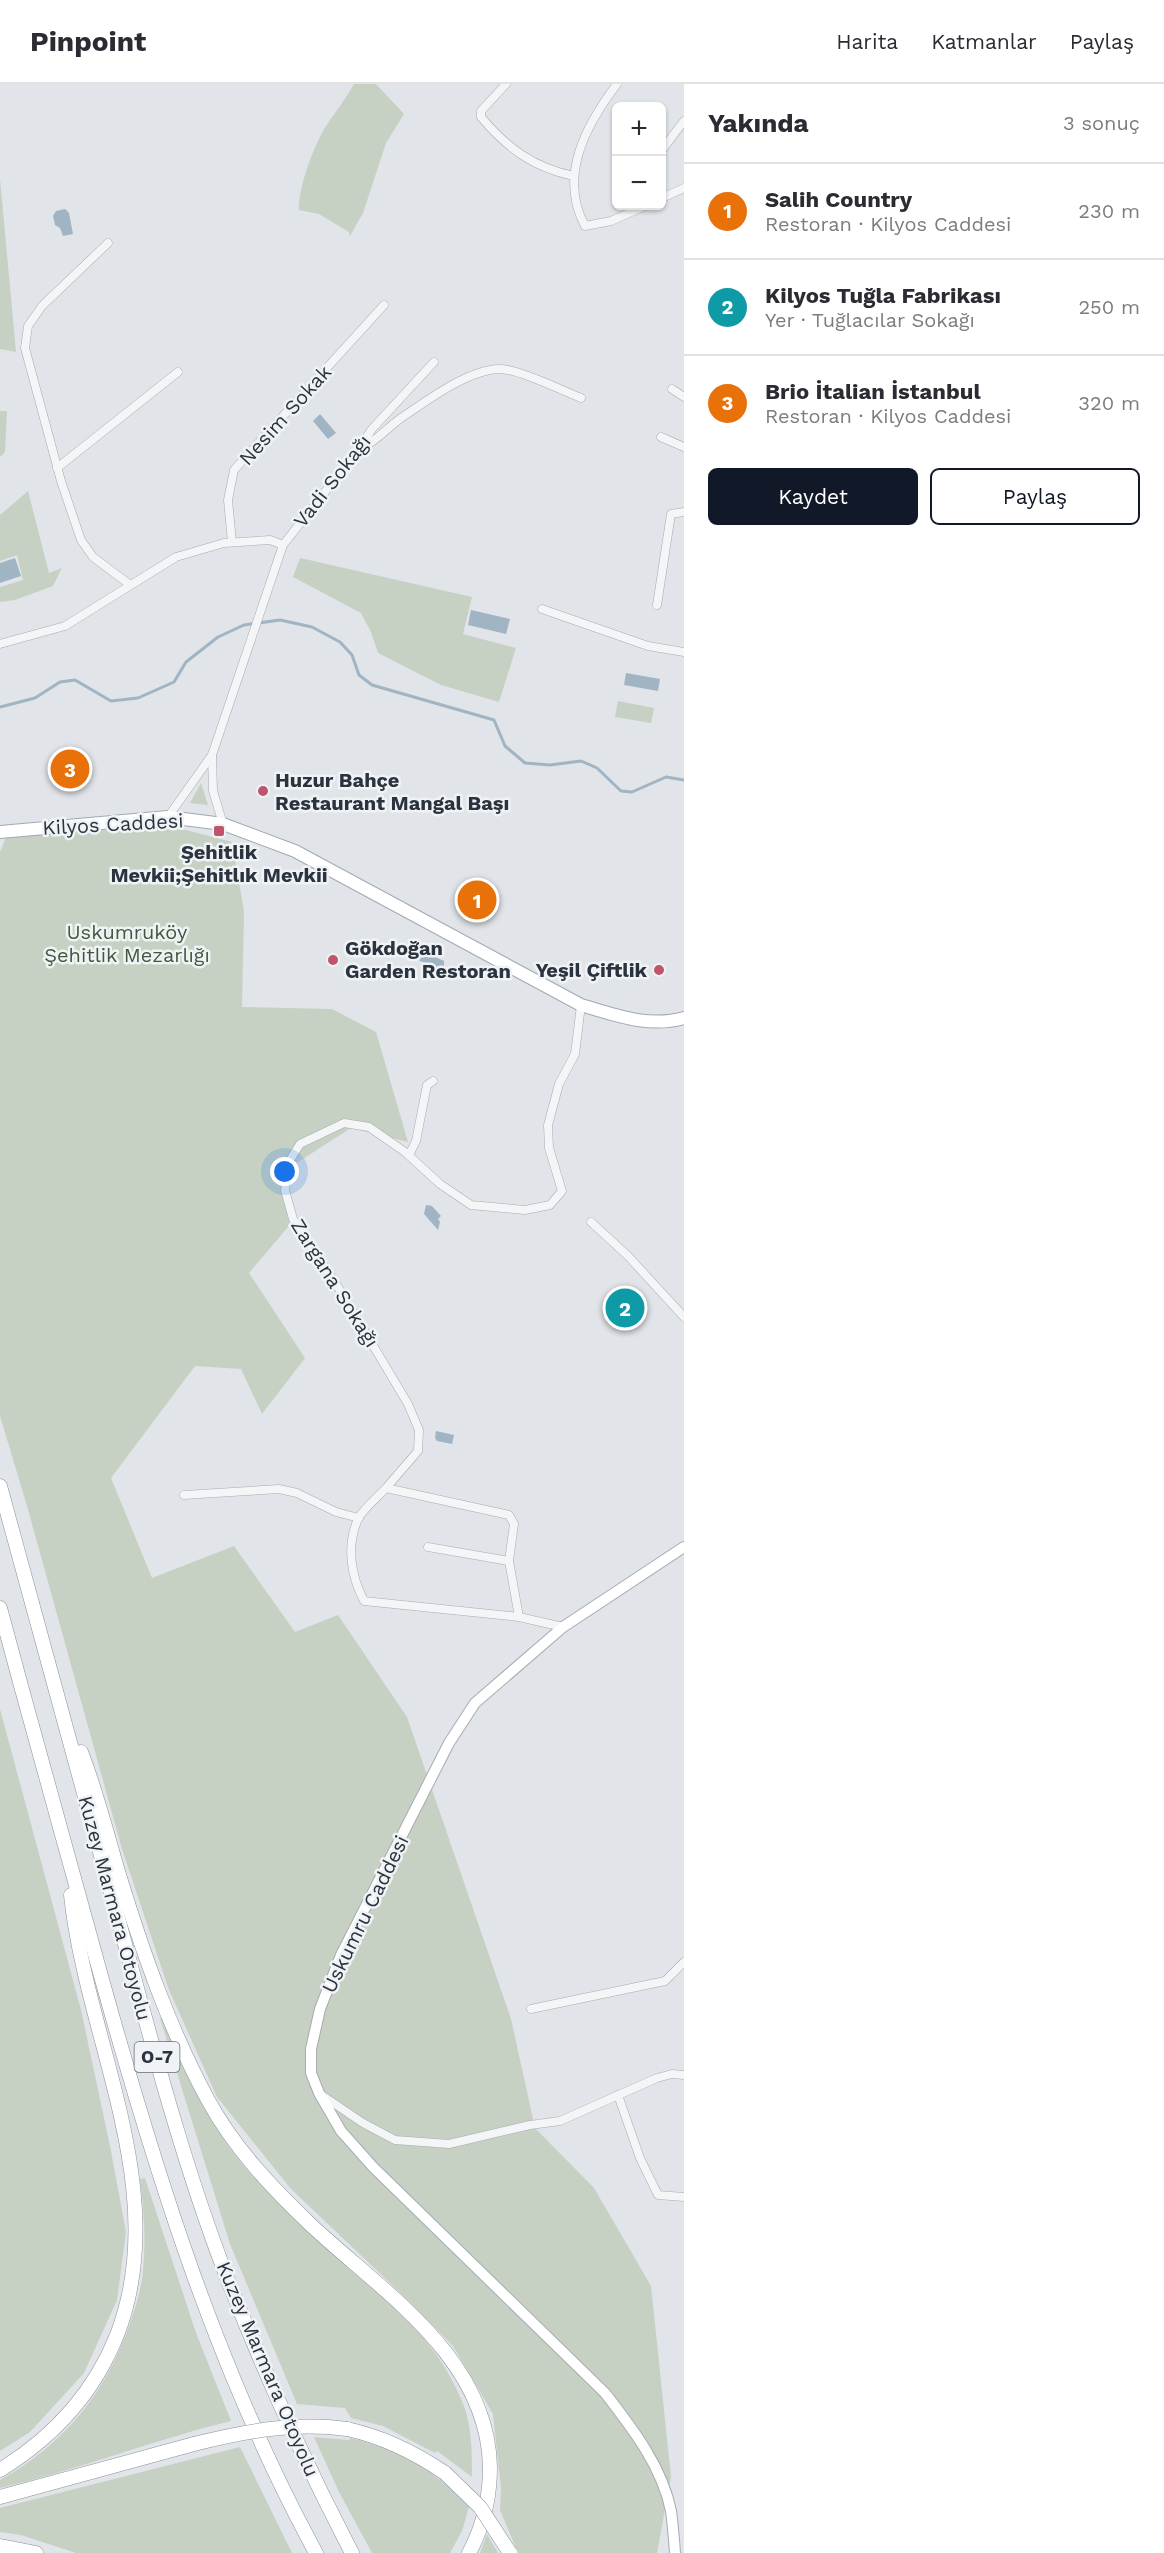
<!DOCTYPE html>
<html lang="tr">
<head>
<meta charset="utf-8">
<style>
  body { margin:0; font-family:"Work Sans",sans-serif; background:#f7f7f7; color:#2b2b33 }
  .controls { position:absolute; right:18px; top:18px; display:grid; overflow:hidden; border-radius:9px; box-shadow:0 2px 4px #0004 }
  .controls button { width:54px; height:54px; display:grid; place-items:center; padding:0; border:0; border-bottom:2px solid #e1e1e2; background:#fff; color:#2b2b33; font:30px sans-serif }
  .you { position:absolute; left:285px; top:1088px; width:21px; height:21px; margin:-15px; border:4px solid #fff; border-radius:50%; background:#1a73e8; box-shadow:0 0 0 9px #1a73e833 }
  .badge { display:grid; place-items:center; width:39px; height:39px; border-radius:50%; background:#111827; color:#fff; font-size:20px; font-weight:700 }
  .pin { position:absolute; translate:-50% -50%; border:3px solid #fff; box-shadow:0 2px 6px #0006 }
  .list { margin:0; padding:0; list-style:none }
  h2 { display:flex; justify-content:space-between; align-items:center; height:78px; margin:0; padding:0 24px; font-size:26px }
  h2 small { font-size:20px; font-weight:400; color:#7c7c81 }
  .list li { display:grid; grid-template-columns:39px 1fr auto; gap:18px; align-items:center; box-sizing:border-box; height:96px; padding:0 24px; border-top:2px solid #e1e1e2 }
  .list b { display:block; font-size:22px; white-space:nowrap }
  .list p { margin:0; font-size:20px; white-space:nowrap; color:#7c7c81 }
  .list em { font-size:20px; font-style:normal; color:#7c7c81 }
  .actions { display:flex; gap:12px; padding:18px 24px }
  .actions a { flex:1; padding:14px 0; border:2px solid #111827; border-radius:9px; text-align:center; font-size:21px; color:#111827 }
  .actions .main { background:#111827; color:#fff }
  .map { position:relative; flex:none; width:684px; height:2469px; overflow:hidden }
  header { display:flex; align-items:center; gap:36px; box-sizing:border-box; height:84px; padding:0 30px; background:#fff; border-bottom:2px solid #e1e1e2 }
  header strong { font-size:28px }
  nav { display:flex; gap:33px; margin-inline-start:auto; font-size:21px }
  main { display:flex }
  aside { flex:1; background:#fff }
  .map>svg:first-child { display:block }
  .green { fill:#c7d1c3 }
  .water { fill:#a0b4c4 }
  .lines { fill:none; stroke-linecap:round; stroke-linejoin:round }
  .stream { stroke:#a0b4c4; stroke-width:3 }
  .minor-casing { stroke:#a7abb2; stroke-width:9 }
  .secondary-casing { stroke:#a7abb2; stroke-width:12 }
  .primary-casing { stroke:#a1a9b2; stroke-width:14 }
  .motorway-casing { stroke:#8a939d; stroke-width:15 }
  .minor { stroke:#f3f5f7; stroke-width:8 }
  .secondary { stroke:#fff; stroke-width:10 }
  .primary { stroke:#fff; stroke-width:12 }
  .motorway { stroke:#fff; stroke-width:14 }
  .motorway-bridge-casing { stroke:#8a939d; stroke-width:15; stroke-linecap:butt }
  .motorway-bridge { stroke:#fff; stroke-width:14 }
  .poi-dot { fill:#bf546b; stroke:#f0f3f6; stroke-width:2 }
  .labels { text-anchor:middle; stroke-width:5; stroke-linejoin:round; paint-order:stroke }
  .shield { fill:#f0f3f6; stroke:#666d75; stroke-width:1.5 }
  .shield-label { font-size:18px; font-weight:bold; fill:#2b333e }
  .street-label { font-size:20px; fill:#2b333e; stroke:#f0f3f6 }
  .poi-label { font-size:20px; font-weight:bold; fill:#2b333e; stroke:#f0f3f6; text-anchor:start }
  .park-label { font-size:20px; fill:#42583a; stroke:#f0f3f6 }
</style>
</head>
<body>
<header>
<strong>Pinpoint</strong>
<nav><a>Harita</a><a>Katmanlar</a><a>Paylaş</a></nav>
</header>
<main>
<div class="map">
<svg width="684" height="2469" viewBox="0 0 684 2469">
  <rect width="100%" height="100%" fill="#e1e4e8"/>
  <g class="green">
    <path d="M354 0H376L404 30 386 59 363 129 350 152 349 148 319 130 299 126C298 103 315 58 328 39 337 26 346 14 354 0Z"/>
    <polygon points="0,94 0,95 16,268 0,265"/>
    <polygon points="0,327 7,327 5,368 0,373"/>
    <polygon points="28,407 49,489 62,484 53,502 15,516 0,518 0,503 23,496 17,471 0,477 0,431"/>
    <polygon points="300,474 472,513 463,550 516,564 499,618 441,601 378,569 371,548 361,529 293,493"/>
    <polygon points="618,617 654,624 651,639 615,633"/>
    <polygon points="201,699 208,721 190,719"/>
    <polygon points="149,742 186,746 232,758 244,827 242,923 332,925 376,948 408,1058 351,1044 284,1087 294,1136 249,1189 305,1274 262,1330 241,1285 195,1282 111,1394 152,1494 234,1462 295,1548 338,1531 407,1633 511,1935 535,2044 594,2104 651,2202 671,2393 657,2469 518,2469 500,2426 501,2404 493,2330 453,2262 406,2214 291,2105 217,2013 169,1906 122,1765 27,1422 0,1332 0,768 6,753"/>
    <polygon points="0,1625 81,1926 110,2062 126,2148 117,2216 84,2289 30,2348 0,2367"/>
    <path d="M164 1933C185 1977 203 2027 232 2067 300 2157 427 2218 465 2325 472 2347 472 2371 472 2393L437 2367 435 2369 383 2342 351 2334 345 2324 297 2320 230 2160 160 1934Z"/>
    <path d="M145 2094 196 2249 231 2337C153 2356 78 2386 0 2404V2396C64 2361 107 2307 130 2239 136 2222 142 2203 143 2186 146 2155 144 2125 140 2095Z"/>
    <path d="M314 2353 349 2356 350 2354C401 2366 433 2384 469 2423L462 2447 450 2469H372L339 2408Z"/>
    <polygon points="240,2363 292,2469 76,2469 21,2451 0,2448 0,2424"/>
    <polygon points="487,2450 498,2469 480,2469"/>
  </g>
  <g class="water">
    <polygon points="65,125 69,129 73,150 63,152 60,144 55,141 53,132 56,127"/>
    <polygon points="320,330 336,349 328,355 313,337"/>
    <polygon points="15,474 21,492 0,499 0,479"/>
    <polygon points="471,526 510,535 506,550 468,541"/>
    <polygon points="626,589 660,595 658,607 624,601"/>
    <polygon points="418,865 444,877 444,884 440,886 414,874"/>
    <polygon points="426,1121 432,1122 441,1132 438,1135 440,1138 438,1146 424,1130"/>
    <polygon points="436,1347 454,1351 452,1360 437,1357 435,1354"/>
  </g>
  <g class="lines">
    <polyline class="stream" points="0,623 35,614 60,598 75,596 111,617 138,614 174,598 186,578 218,553 244,541 280,536 312,543 340,558 352,571 359,591 372,601 494,636 505,662 525,679 550,681 581,677 597,684 621,707 632,708 666,693 684,696"/>
    <defs>
      <g id="minor">
        <path d="M506 0 481 27V33C507 64 534 84 574 92"/>
        <path d="M617 0C586 41 558 92 585 142L611 137 645 122"/>
        <polyline points="662,66 684,37"/>
        <polyline points="662,114 684,104"/>
        <polyline points="108,159 42,222 28,242 25,264 61,397 81,456 93,473 129,500"/>
        <polyline points="672,305 684,313"/>
        <polyline points="661,353 684,363"/>
        <path d="M361 364C377 357 387 344 401 334 427 317 467 286 499 285 519 285 561 306 581 314"/>
        <polyline points="57,384 178,288"/>
        <polyline points="232,458 228,416 234,386 384,221"/>
        <polyline points="657,521 671,430 684,428"/>
        <polyline points="542,525 648,562 684,568"/>
        <polyline points="0,560 65,542 176,473 224,459 270,456 283,461"/>
        <polyline points="212,671 213,707 223,740"/>
        <polyline points="168,733 212,671 283,461 359,365 372,345 434,278"/>
        <polyline points="409,1071 416,1057 427,1001 433,997"/>
        <polyline points="591,1138 628,1172 684,1233"/>
        <polyline points="386,1404 418,1367 419,1346 408,1320 343,1211 293,1135 285,1106 290,1076 300,1060 344,1039 369,1043 405,1068 440,1100 471,1121 525,1126 550,1121 562,1107 549,1064 548,1041 559,1000 575,970 581,921"/>
        <polyline points="184,1411 279,1405 297,1409 336,1428 359,1434"/>
        <polyline points="428,1463 509,1477"/>
        <path d="M519 1533 509 1477 514 1440 509 1431 386 1404C378 1413 364 1424 358 1435 346 1462 351 1492 364 1517L519 1533 563 1543"/>
        <polyline points="531,1925 665,1897 684,1878"/>
        <polyline points="618,2011 640,2074 658,2111 684,2113"/>
        <polyline points="323,2012 363,2039 395,2056 449,2060 530,2041 560,2037 657,1994 672,1990 684,1991"/>
      </g>
      <path id="secondary" d="M675 2469C674 2455 673 2441 671 2427 662 2382 632 2344 605 2309L373 2083 341 2047 319 2009 311 1989V1965L320 1925 341 1871 449 1659 475 1619 563 1543 684 1463"/>
      <path id="primary" d="M0 748 168 733 223 740 295 767 581 921C615 931 648 944 684 934"/>
      <g id="motorway">
        <path d="M0 1402C35 1531 71 1661 106 1790 143 1924 176 2061 226 2191 263 2286 305 2379 352 2469"/>
        <path d="M0 1524C33 1647 67 1770 101 1892 156 2090 217 2287 316 2469"/>
        <path d="M81 1668C97 1709 107 1751 120 1794 143 1869 170 1946 208 2016 234 2064 273 2105 312 2142 384 2209 488 2274 490 2383 490 2413 483 2443 469 2469"/>
        <path d="M347 2345C384 2353 414 2368 445 2389"/>
        <path d="M0 2386C52 2354 94 2309 117 2251 173 2106 86 1956 71 1811"/>
        <polyline points="0,2413 194,2360"/>
        <polyline points="0,2462 36,2469"/>
      </g>
    </defs>
    <use href="#minor" class="minor-casing"/>
    <use href="#secondary" class="secondary-casing"/>
    <use href="#primary" class="primary-casing"/>
    <use href="#motorway" class="motorway-casing"/>
    <use href="#minor" class="minor"/>
    <use href="#secondary" class="secondary"/>
    <use href="#primary" class="primary"/>
    <use href="#motorway" class="motorway"/>
    <defs>
      <g id="motorway-bridge">
        <path d="M194 2360C246 2347 294 2338 347 2345"/>
        <polyline points="445,2389 480,2423 510,2469"/>
      </g>
    </defs>
    <use href="#motorway-bridge" class="motorway-bridge-casing"/>
    <use href="#motorway-bridge" class="motorway-bridge"/>
  </g>
  <g class="poi-dot">
    <circle cx="263" cy="707" r="6"/>
    <rect x="213" y="741" width="12" height="12" rx="3"/>
    <circle cx="333" cy="876" r="6"/>
    <circle cx="659" cy="886" r="6"/>
  </g>
  <g class="labels">
    <rect class="shield" x="134.5" y="1958" width="45" height="30" rx="4.5"/>
    <g class="shield-label">
      <text x="157" y="1979">O-7</text>
    </g>
    <g class="street-label">
      <text transform="translate(285 331) rotate(-48)" y="7">Nesim Sokak</text>
      <text transform="translate(332 397) rotate(-52)" y="7">Vadi Sokağı</text>
      <text transform="translate(113 740) rotate(-3)" y="7">Kilyos Caddesi</text>
      <text transform="translate(335 1199) rotate(58)" y="7">Zargana Sokağı</text>
      <text transform="translate(115 1824) rotate(75)" y="7">Kuzey Marmara Otoyolu</text>
      <text transform="translate(365 1830) rotate(-64)" y="7">Uskumru Caddesi</text>
      <text transform="translate(268 2285) rotate(67)" y="7">Kuzey Marmara Otoyolu</text>
    </g>
    <g class="poi-label">
      <text x="275" y="703">Huzur Bahçe<tspan x="275" dy="23">Restaurant Mangal Başı</tspan></text>
      <text x="219" y="775" text-anchor="middle">Şehitlik<tspan x="219" dy="23">Mevkii;Şehitlık Mevkii</tspan></text>
      <text x="345" y="871">Gökdoğan<tspan x="345" dy="23">Garden Restoran</tspan></text>
      <text x="647" y="893" text-anchor="end">Yeşil Çiftlik</text>
    </g>
    <g class="park-label">
      <text x="127" y="855">Uskumruköy<tspan x="127" dy="23">Şehitlik Mezarlığı</tspan></text>
    </g>
  </g>
</svg>
<div class="controls">
<button>+</button>
<button>−</button>
</div>
<div class="you"></div>
<div class="pin badge" style="left:477px;top:816px;background:#e8710a">1</div>
<div class="pin badge" style="left:625px;top:1224px;background:#0f9aa8">2</div>
<div class="pin badge" style="left:70px;top:685px;background:#e8710a">3</div>
</div>
<aside>
<h2>Yakında<small>3 sonuç</small></h2>
<ul class="list">
<li><span class="badge" style="background:#e8710a">1</span><div><b>Salih Country</b><p>Restoran · Kilyos Caddesi</p></div><em>230 m</em></li>
<li><span class="badge" style="background:#0f9aa8">2</span><div><b>Kilyos Tuğla Fabrikası</b><p>Yer · Tuğlacılar Sokağı</p></div><em>250 m</em></li>
<li><span class="badge" style="background:#e8710a">3</span><div><b>Brio İtalian İstanbul</b><p>Restoran · Kilyos Caddesi</p></div><em>320 m</em></li>
</ul>
<div class="actions"><a class="main">Kaydet</a><a>Paylaş</a></div>
</aside>
</main>
</body>
</html>
